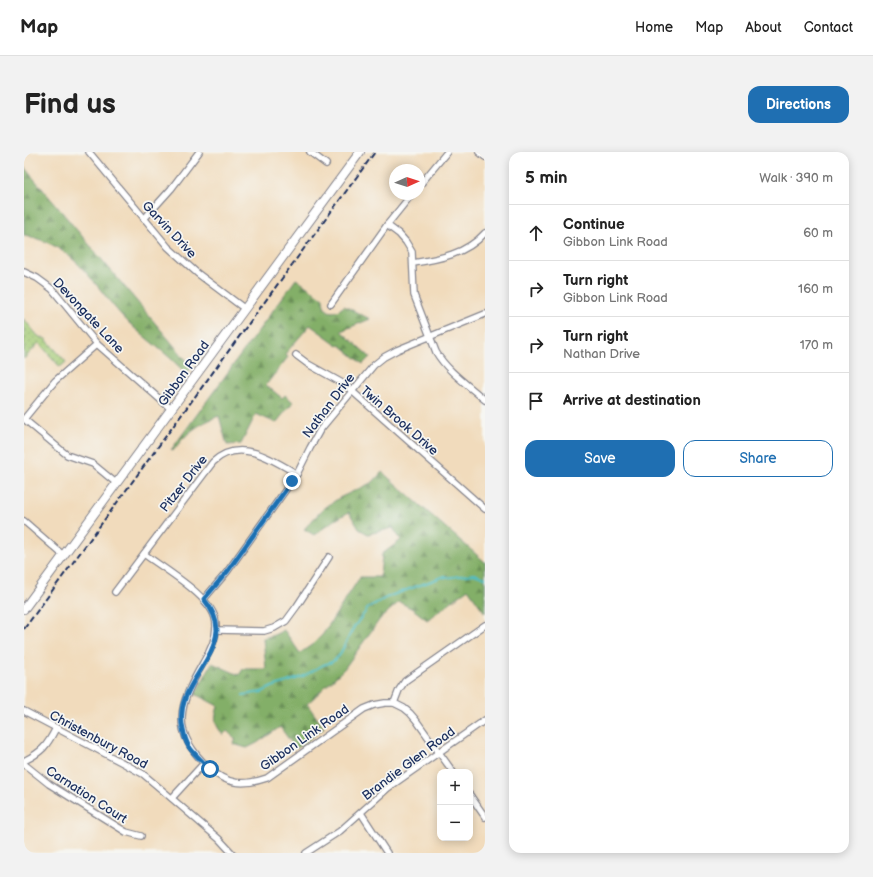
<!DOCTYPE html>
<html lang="en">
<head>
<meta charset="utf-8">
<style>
  body { margin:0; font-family:"Balsamiq Sans",sans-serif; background:#f2f2f2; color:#222 }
  .controls { position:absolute; right:12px; bottom:12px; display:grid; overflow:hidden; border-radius:8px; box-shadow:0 2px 10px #0003 }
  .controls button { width:36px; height:36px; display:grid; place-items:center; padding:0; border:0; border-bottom:1px solid #e0e0e0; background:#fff; color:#222; font:20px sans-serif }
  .compass { position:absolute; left:365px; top:12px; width:36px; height:36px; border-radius:50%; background:#fff; box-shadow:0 2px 10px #0003; rotate:87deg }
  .stop { position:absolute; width:12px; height:12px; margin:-9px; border:3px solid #1f6fb2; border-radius:50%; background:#fff }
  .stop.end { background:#1f6fb2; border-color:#fff; box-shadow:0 1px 4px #0008 }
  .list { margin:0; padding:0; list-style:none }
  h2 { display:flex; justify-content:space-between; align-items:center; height:52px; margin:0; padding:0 16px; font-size:17px }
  h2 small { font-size:13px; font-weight:400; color:#767676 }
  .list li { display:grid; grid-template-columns:26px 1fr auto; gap:12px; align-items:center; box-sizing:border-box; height:56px; padding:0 16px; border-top:1px solid #e0e0e0 }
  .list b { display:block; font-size:15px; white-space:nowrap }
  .list p { margin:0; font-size:13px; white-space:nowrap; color:#767676 }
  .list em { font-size:13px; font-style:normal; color:#767676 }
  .actions { display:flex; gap:8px; padding:12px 16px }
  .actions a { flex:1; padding:9px 0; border:1px solid #1f6fb2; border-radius:12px; text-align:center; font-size:14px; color:#1f6fb2 }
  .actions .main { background:#1f6fb2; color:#fff }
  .icon { flex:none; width:22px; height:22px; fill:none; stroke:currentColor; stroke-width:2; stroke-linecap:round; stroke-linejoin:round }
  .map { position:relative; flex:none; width:461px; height:701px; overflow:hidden; border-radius:12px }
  header { display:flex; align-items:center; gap:24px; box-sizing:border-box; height:56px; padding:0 20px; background:#fff; border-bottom:1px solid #e0e0e0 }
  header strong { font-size:19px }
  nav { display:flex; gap:22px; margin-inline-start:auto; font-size:14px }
  .intro { display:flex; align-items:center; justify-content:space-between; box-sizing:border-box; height:96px; padding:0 24px }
  h1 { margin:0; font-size:28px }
  .button { padding:10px 18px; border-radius:12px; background:#1f6fb2; color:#fff; font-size:14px; font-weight:700 }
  main { display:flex; gap:24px; padding:0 24px }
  aside { flex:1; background:#fff; border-radius:12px; box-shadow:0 2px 10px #0003 }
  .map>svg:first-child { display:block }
  .forest { fill:url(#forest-firs); stroke:#4f6f62 }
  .park { fill:url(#park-dots); stroke:#607d6a }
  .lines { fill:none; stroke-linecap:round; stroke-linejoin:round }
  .stream { stroke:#4fbdc4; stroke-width:2 }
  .minor-casing { stroke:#86858d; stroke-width:8 }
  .secondary-casing { stroke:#86858d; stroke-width:10 }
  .minor { stroke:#fff; stroke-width:5.5 }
  .secondary { stroke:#fff; stroke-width:8 }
  .rail { stroke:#1b2f5e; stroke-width:2; stroke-dasharray:6 3; stroke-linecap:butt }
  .route { stroke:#1f6fb2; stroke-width:5 }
  .labels { text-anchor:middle; stroke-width:3.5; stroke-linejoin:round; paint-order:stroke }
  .street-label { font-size:13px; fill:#1b2f5e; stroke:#f6f6f2 }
</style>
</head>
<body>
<header>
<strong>Map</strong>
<nav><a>Home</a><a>Map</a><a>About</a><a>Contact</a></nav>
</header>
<div class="intro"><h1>Find us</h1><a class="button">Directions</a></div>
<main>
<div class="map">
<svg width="461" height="701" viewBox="0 0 461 701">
  <defs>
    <pattern id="forest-firs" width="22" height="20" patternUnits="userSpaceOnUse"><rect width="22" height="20" fill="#83af67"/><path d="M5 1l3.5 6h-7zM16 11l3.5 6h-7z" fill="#6a8f58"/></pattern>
    <pattern id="park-dots" width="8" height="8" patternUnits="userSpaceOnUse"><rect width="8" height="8" fill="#a4cb76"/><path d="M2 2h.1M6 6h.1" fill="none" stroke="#85a564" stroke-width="1.8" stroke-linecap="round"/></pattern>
  </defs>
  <rect width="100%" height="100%" fill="#f6f6f2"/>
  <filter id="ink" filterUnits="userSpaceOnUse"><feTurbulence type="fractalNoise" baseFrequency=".025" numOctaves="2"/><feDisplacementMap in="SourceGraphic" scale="8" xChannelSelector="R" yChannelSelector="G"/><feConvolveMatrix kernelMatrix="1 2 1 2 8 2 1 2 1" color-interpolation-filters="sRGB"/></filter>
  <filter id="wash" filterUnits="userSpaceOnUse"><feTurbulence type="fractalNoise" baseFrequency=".012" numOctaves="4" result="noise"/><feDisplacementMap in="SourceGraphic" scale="16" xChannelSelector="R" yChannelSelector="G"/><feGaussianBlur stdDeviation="0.9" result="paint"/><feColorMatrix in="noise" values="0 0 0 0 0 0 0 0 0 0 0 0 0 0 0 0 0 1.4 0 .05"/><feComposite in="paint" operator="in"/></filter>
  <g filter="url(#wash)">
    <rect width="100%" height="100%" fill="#f1dbbc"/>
    <g class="forest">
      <path d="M0 15 168 215 162 222C145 202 122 188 103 169 79 145 62 112 32 95 22 89 11 86 0 83Z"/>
      <path d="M272 127 299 146C299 161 310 164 320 154L346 167 317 179 346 205 339 212 316 193 315 194 286 173 261 202 264 205 242 233 258 246 261 243 269 250 252 271 232 262 217 292 203 293 195 264C174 272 162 281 149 299L147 298Z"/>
      <path d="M358 320 461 410V461L444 437 403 468 389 457 375 450 356 467 320 517 283 552 300 576 272 597 256 575 233 591 223 596 209 592 212 588 203 579 199 583C190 571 190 568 194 554L171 542 188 511 215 523 219 517H242L239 486 250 483 260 478 276 501 289 492 299 482 336 425H356L358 402 377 388 369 376 344 382 335 377 325 360 308 370 290 383 280 377 299 357 315 346 349 330Z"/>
    </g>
    <polygon class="park" points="0,167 14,184 22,187 42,210 36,215 15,191 0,207"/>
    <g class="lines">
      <polyline class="stream" points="219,543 238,540 248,535 278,525 299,513 308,510 315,504 330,475 345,455 366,444 421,424 421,426 450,422 461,426"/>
    </g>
  </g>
  <g filter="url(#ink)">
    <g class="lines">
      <defs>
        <g id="minor">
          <polyline points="65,0 144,95 173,121 221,157"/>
          <polyline points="286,0 302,12"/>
          <polyline points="455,0 461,5"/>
          <polyline points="395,34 423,0"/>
          <polyline points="120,67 147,37 175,0"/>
          <path d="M363 73 375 82 382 90 388 100 390 143 412 200C423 219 444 233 461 248"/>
          <path d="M389 111C416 107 442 102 461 81"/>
          <polyline points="0,120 13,126 28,137 73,192 147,257"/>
          <polyline points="307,152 363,73 388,42"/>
          <polyline points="272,203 284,212 320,232 461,357"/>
          <polyline points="0,267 43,303 69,312 92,331"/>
          <polyline points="0,267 31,229 73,192"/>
          <polyline points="0,369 39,403"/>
          <path d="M120 402C139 416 185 443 191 466 195 482 187 498 179 511 155 553 145 579 185 616 203 633 220 634 243 626L340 557 350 553 361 551H370L380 556 386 561 392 568 429 620"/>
          <path d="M91 440 189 310C215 285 248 307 273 322"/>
          <polyline points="180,447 203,420 273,322 286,296 296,278 350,213 360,205 373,198 461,162"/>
          <polyline points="193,478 240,479 250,476 262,469 273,454 305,405"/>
          <polyline points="370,551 375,538 381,529 461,473"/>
          <polyline points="0,559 99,611 119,622 138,638 195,687 208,701"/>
          <path d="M0 609C18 600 23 594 32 576"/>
          <polyline points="0,612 25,632 102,680 117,684"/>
          <polyline points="446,643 461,665"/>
          <polyline points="148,646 180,611"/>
          <polyline points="337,661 363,701"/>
          <polyline points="282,701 316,679 364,636 461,568"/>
        </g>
        <polyline id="secondary" points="0,457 336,0"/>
      </defs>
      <use href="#minor" class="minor-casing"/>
      <use href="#secondary" class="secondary-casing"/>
      <use href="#minor" class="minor"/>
      <use href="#secondary" class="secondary"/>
      <polyline class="rail" points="0,477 351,0"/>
    </g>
  </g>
  <g class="lines" filter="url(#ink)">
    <path class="route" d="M186 617C179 610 171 603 165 595 162 590 160 583 159 577 149 538 191 513 193 478 193 466 187 456 180 447L203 420 268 329"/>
  </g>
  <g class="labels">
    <g class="street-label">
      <text transform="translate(146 77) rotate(47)" y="5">Garvin Drive</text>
      <text transform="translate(65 163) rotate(47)" y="5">Devongate Lane</text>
      <text transform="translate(159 221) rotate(-54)" y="5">Gibbon Road</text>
      <text transform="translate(304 253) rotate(-53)" y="5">Nathan Drive</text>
      <text transform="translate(376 268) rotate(41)" y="5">Twin Brook Drive</text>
      <text transform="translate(159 331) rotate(-52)" y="5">Pitzer Drive</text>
      <text transform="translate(280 585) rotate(-35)" y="5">Gibbon Link Road</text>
      <text transform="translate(75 587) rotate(28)" y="5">Christenbury Road</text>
      <text transform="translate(384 611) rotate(-37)" y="5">Brandie Glen Road</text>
      <text transform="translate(63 642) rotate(33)" y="5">Carnation Court</text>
    </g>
  </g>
</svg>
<div class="controls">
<button>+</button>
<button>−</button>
</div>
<svg class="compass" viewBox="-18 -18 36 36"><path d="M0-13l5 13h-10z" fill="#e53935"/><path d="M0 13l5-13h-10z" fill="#767676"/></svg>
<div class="stop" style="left:186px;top:617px"></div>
<div class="stop end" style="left:268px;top:329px"></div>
</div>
<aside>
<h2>5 min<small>Walk · 390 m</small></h2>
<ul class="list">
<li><svg class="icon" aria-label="ahead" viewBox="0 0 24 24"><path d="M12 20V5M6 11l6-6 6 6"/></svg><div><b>Continue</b><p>Gibbon Link Road</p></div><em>60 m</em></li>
<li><svg class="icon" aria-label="right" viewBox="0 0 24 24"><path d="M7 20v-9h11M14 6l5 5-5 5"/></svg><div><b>Turn right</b><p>Gibbon Link Road</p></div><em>160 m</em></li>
<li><svg class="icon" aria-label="right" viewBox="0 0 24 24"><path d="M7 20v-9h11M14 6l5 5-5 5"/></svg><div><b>Turn right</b><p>Nathan Drive</p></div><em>170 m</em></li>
<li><svg class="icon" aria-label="arrive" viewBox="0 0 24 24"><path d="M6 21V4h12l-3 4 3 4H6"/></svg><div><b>Arrive at destination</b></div></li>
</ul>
<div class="actions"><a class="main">Save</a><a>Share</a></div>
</aside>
</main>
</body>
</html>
